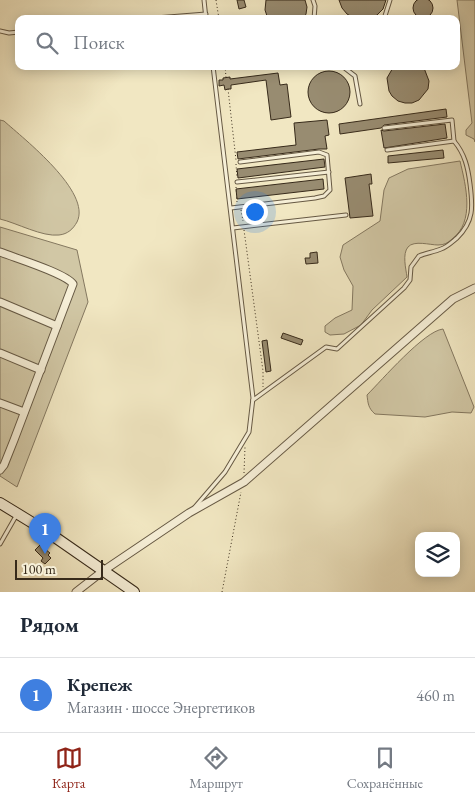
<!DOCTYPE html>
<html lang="ru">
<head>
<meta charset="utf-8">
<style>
  body { margin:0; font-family:"EB Garamond",serif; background:#f2f2f3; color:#1f2937 }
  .controls { position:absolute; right:15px; bottom:15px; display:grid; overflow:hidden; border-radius:10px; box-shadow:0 2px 12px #0003 }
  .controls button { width:45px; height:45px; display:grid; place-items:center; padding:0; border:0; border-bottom:1px solid #e0e1e3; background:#fff; color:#1f2937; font:25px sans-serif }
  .scale { position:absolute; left:15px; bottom:12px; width:88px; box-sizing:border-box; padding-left:5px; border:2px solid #372a1a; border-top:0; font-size:14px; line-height:18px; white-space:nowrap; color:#372a1a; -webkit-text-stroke:4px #f6efd7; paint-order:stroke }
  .you { position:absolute; left:254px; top:211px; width:18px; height:18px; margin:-12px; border:4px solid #fff; border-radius:50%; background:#1a73e8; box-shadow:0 0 0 8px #1a73e833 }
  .badge { display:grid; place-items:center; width:32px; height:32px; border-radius:50%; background:#8f2418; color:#fff; font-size:16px; font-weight:700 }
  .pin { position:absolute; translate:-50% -41px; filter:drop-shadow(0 1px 2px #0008) }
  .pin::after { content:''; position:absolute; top:26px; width:18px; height:15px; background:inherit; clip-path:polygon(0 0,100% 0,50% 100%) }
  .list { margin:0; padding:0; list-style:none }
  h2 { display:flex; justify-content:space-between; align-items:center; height:65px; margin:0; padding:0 20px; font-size:21px }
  h2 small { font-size:16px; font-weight:400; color:#747a83 }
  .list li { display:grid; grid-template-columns:32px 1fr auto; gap:15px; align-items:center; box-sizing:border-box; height:75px; padding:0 20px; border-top:1px solid #e0e1e3 }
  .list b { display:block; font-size:19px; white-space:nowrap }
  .list p { margin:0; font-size:16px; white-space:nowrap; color:#747a83 }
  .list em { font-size:16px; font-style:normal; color:#747a83 }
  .icon { flex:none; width:28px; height:28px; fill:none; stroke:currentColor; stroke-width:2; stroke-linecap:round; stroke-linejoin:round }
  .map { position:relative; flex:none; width:475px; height:592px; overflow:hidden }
  .search { position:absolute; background:#fff; box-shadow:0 2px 12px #0003; left:15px; right:15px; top:15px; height:55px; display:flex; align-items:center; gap:12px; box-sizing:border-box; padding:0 18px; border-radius:10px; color:#747a83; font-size:19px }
  .sheet { height:140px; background:#fff }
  nav { display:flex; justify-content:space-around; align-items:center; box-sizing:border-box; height:70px; border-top:1px solid #e0e1e3; background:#fff; font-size:14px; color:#747a83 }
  nav a { display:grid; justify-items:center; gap:2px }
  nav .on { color:#8f2418 }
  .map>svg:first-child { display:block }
  .green { fill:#d1c7a5; stroke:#847860 }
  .building { fill:#988c71; stroke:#372a1a }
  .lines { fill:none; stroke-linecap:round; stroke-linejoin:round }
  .service-casing { stroke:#665944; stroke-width:5 }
  .minor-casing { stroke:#665944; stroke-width:9 }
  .secondary-casing { stroke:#372a1a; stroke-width:12 }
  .path { stroke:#372a1a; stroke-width:1; stroke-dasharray:1 2.5; stroke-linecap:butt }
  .service { stroke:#f6efd7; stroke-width:3 }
  .minor { stroke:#f6efd7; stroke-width:7 }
  .secondary { stroke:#f6efd7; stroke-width:10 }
</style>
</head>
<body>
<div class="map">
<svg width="475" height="592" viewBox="0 0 475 592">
  <rect width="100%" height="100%" fill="#f1e7c2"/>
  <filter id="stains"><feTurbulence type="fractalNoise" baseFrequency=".004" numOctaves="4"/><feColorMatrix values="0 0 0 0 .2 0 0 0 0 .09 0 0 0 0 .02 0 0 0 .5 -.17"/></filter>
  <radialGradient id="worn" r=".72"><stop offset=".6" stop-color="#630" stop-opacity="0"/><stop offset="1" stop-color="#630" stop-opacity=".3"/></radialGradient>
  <g class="green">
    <polygon points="457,0 475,0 475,142 474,139 466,135 466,130 472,123"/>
    <path d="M0 120 4 121C24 139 92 192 77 222 73 229 68 234 59 235 42 237 17 223 0 219Z"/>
    <path d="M460 161C466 186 475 222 452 239 448 243 444 245 438 245 430 245 414 240 408 247 402 254 406 269 407 277L372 310 361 325 344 334 330 335 325 332V326L335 318 352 310 353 286 344 270 340 257 343 245 380 221 384 190 389 178 408 169Z"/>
    <polygon points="0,227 77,250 88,302 17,487 0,476"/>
    <path d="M443 329 474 407 471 413 452 412 425 417 375 414C368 408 368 403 367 395 382 380 424 331 443 329Z"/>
  </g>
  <g class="building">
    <circle cx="423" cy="8" r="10"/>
    <polygon points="237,0 244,0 246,7 239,9"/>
    <polygon points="266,0 305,0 307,7 306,14 303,19 268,19 265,10"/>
    <polygon points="339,0 386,0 383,9 377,15 371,19 354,18 347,14 342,8"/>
    <polygon points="394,66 421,66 424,68 429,81 428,89 419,100 412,103 405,103 398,101 392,96 389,91 387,78"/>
    <circle cx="329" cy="92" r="21"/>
    <polygon points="278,73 280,85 287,84 291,117 271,120 266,80 231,85 231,89 228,89 225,90 224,85 219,86 219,80 223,80 223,78 230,77 230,79"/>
    <polygon points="446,109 447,117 384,125 381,128 340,134 339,124"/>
    <polygon points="327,120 329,135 325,136 327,149 319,149 238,159 237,152 296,145 294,123"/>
    <polygon points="445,124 447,138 384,148 381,130 384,131"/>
    <polygon points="443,150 444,158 388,163 388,156"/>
    <polygon points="324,159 325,167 238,178 237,169"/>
    <polygon points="371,174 372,184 369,184 373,216 350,218 345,178"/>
    <polygon points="323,179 324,189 237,199 236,189"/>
    <polygon points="317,252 318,263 306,264 305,258 310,258 310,253"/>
    <polygon points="283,333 303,340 301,345 281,338"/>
    <polygon points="267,340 271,371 266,372 262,341"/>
    <polygon points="40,545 50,553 48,555 51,558 45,564 41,561 43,558 35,550"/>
  </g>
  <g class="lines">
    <defs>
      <g id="service">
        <polyline points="204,0 206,19"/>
        <polyline points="313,0 315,6 314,19"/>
        <polyline points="143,19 206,14"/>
        <polyline points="384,19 390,0"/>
        <polyline points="0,31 9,33 19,32"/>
        <polyline points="342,66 355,76 360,104"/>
        <polyline points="384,128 452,120 454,141"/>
        <polyline points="237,182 329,172"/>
        <polyline points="231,208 315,198 324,196 330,190 327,155 319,152 240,162"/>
        <polyline points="233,228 346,215"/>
        <path d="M253 400 326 347 337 349 404 288 410 280 411 267 419 256C426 253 434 252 441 249 447 247 452 242 457 238 474 221 473 207 470 184 468 168 465 154 454 141L387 150"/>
        <polyline points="195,507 225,472 249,432 253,398 213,66"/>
        <polyline points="0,544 16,516"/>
      </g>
      <g id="minor">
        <path d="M0 252C15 258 65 273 73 284L14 440 4 465 0 470"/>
        <polyline points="0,302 57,326"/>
        <polyline points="0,353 41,370"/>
        <polyline points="0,403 24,412"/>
        <polyline points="76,592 103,571 189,513 244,482 453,299 475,288"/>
      </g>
      <polyline id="secondary" points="0,503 49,533 134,592"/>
    </defs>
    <use href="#service" class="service-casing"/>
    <use href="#minor" class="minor-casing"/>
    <use href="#secondary" class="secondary-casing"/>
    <g class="path">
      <polyline points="216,0 219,19"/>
      <polyline points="225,66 226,77"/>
      <polyline points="228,89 236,160"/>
      <polyline points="236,164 237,178"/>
      <polyline points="236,187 237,202"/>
      <polyline points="241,210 243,221"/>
      <polyline points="244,230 263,371 263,387"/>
      <polyline points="244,473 245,447"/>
      <polyline points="222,592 241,492"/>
    </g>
    <use href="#service" class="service"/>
    <use href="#minor" class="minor"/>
    <use href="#secondary" class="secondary"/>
  </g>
  <rect width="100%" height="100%" filter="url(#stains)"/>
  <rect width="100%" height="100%" fill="url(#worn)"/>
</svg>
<div class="controls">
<button><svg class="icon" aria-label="layers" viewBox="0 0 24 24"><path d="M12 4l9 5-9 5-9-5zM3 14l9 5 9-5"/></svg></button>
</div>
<div class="scale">100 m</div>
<div class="you"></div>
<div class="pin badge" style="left:45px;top:554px;background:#3f7fe0">1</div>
<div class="search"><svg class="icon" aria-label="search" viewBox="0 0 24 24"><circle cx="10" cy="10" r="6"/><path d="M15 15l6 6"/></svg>Поиск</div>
</div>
<section class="sheet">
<h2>Рядом<small></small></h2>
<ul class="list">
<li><span class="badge" style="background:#3f7fe0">1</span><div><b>Крепеж</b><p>Магазин · шоссе Энергетиков</p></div><em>460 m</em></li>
</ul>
</section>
<nav>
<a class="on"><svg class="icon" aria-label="map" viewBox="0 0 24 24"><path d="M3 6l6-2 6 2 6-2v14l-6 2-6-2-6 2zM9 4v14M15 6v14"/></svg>Карта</a>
<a><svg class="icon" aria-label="directions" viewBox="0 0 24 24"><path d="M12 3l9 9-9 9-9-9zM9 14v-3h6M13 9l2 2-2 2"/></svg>Маршрут</a>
<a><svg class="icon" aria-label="saved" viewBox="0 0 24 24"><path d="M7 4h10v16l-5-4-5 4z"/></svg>Сохранённые</a>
</nav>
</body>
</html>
